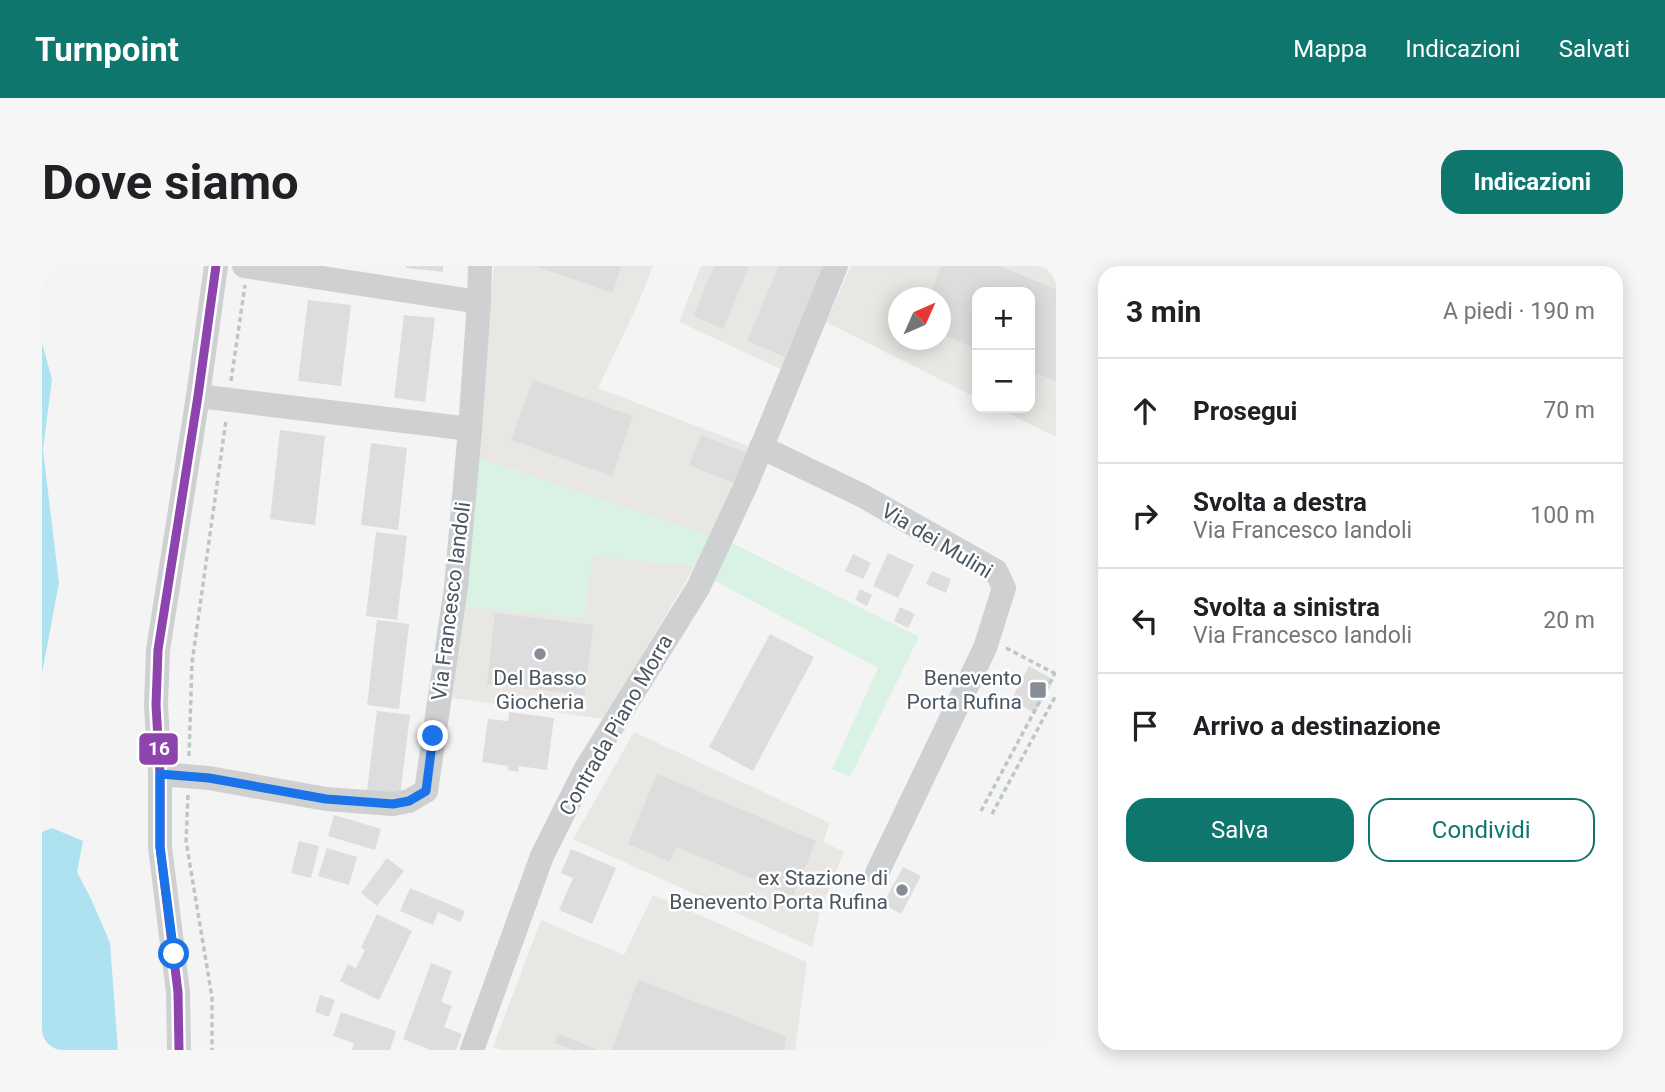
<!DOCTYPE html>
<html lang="it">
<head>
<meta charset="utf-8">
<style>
  body { margin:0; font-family:Roboto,sans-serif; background:#f6f6f6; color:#202124 }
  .controls { position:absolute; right:21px; top:21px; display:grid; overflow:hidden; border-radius:14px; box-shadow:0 4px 18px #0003 }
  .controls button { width:63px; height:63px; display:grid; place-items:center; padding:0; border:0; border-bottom:2px solid #e0e0e0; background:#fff; color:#202124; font:35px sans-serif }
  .compass { position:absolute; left:846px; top:21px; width:63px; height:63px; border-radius:50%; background:#fff; box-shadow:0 4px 18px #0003; rotate:45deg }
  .stop { position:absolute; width:21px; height:21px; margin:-16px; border:5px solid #1a73e8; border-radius:50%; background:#fff }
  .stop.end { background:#1a73e8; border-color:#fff; box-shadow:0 2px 7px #0008 }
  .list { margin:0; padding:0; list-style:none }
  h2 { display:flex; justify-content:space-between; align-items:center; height:91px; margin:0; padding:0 28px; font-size:30px }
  h2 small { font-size:23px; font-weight:400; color:#757577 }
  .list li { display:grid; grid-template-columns:46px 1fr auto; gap:21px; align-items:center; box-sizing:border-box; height:105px; padding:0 28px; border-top:2px solid #e0e0e0 }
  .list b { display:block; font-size:26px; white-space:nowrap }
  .list p { margin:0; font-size:23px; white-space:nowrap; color:#757577 }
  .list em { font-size:23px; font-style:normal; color:#757577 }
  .actions { display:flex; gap:14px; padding:21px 28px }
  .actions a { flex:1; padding:16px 0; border:2px solid #0f766e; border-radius:21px; text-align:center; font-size:24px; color:#0f766e }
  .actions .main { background:#0f766e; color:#fff }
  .icon { flex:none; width:38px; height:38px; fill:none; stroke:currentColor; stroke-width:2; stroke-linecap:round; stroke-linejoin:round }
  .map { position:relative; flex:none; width:1014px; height:784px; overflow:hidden; border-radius:21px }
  header { display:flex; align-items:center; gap:42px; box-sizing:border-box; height:98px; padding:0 35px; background:#0f766e; color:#fff }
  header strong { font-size:33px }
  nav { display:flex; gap:38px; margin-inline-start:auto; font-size:24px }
  .intro { display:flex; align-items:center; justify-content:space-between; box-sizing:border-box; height:168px; padding:0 42px }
  h1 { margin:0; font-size:49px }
  .button { padding:18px 32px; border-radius:21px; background:#0f766e; color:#fff; font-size:24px; font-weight:700 }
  main { display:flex; gap:42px; padding:0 42px }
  aside { flex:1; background:#fff; border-radius:21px; box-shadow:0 4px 18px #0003 }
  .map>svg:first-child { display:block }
  .commercial { fill:#e8e7e3; fill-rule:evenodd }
  .green { fill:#d9f2e3 }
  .water { fill:#aee2f0 }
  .building { fill:#ddddde }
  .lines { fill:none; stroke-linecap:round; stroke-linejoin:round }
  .path { stroke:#bcc7c4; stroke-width:3.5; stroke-dasharray:5 3.5; stroke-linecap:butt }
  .minor { stroke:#ced0d2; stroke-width:24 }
  .bus-1-casing { stroke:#fff; stroke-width:14 }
  .bus-1 { stroke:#8e44ad; stroke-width:9 }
  .route { stroke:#1a73e8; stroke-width:9 }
  .poi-dot { fill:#868d94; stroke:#fff; stroke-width:2.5 }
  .labels { text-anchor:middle; stroke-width:5; stroke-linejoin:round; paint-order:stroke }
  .street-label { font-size:21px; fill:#4a5661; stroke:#fff }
  .poi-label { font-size:21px; fill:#4a5661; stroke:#fff; text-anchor:end }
  .line-badge { stroke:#fff; stroke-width:2.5 }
  .badge-label { font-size:19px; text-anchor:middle; font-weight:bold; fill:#fff }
</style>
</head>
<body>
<header>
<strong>Turnpoint</strong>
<nav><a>Mappa</a><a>Indicazioni</a><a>Salvati</a></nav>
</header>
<div class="intro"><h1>Dove siamo</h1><a class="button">Indicazioni</a></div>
<main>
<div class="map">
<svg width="1014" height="784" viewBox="0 0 1014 784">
  <rect width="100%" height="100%" fill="#f4f4f4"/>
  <g class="commercial">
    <polygon points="452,0 611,0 596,38 556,122 709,181 671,271 433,191"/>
    <polygon points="659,0 787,0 743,105 637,56"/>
    <path d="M809 0H1014V171L955 142H988V26H935V132L784 56ZM856 32H898V74H856Z"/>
    <polygon points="550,290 653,300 562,453 410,432 419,340 542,352"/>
    <polygon points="592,466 788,557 781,576 802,586 778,645 770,681 531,573"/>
    <polygon points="611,629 765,696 753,784 459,784 451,781 499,654 582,689"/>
  </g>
  <g class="green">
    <polygon points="433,191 671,271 653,300 550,290 542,352 419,340"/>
    <polygon points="690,277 877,371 808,511 790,503 836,402 671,314"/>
  </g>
  <g class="water">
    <polygon points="0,77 10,113 1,184 17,317 0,407"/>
    <polygon points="10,562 41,575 35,606 49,633 68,677 76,784 0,784 0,566"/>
  </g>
  <g class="building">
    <polygon points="364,0 401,0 401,6 364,2"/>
    <polygon points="493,0 579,0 571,27"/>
    <polygon points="672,0 707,0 681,63 651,50"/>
    <polygon points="737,0 782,0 743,91 705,75"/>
    <polygon points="899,0 957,0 1014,23 1014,115 988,105 988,26 935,26 935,83 898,68 898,32 887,32"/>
    <polygon points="266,34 309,39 299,120 256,115"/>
    <polygon points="362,49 393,52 383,136 352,132"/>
    <polygon points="491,114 591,150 570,210 469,174"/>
    <polygon points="238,164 283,170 273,259 228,253"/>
    <polygon points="659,169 705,187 692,217 647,199"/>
    <polygon points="329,177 365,182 356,264 319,259"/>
    <polygon points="334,266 365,270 355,354 324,350"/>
    <polygon points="846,287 872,299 856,332 831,320"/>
    <polygon points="811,288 829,297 821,313 803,305"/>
    <polygon points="890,305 909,313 904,327 884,318"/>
    <polygon points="818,323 830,329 825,340 813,334"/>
    <polygon points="858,341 873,348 866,362 852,355"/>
    <polygon points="453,347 551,359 543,429 445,418"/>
    <polygon points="335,354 367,358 357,443 325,439"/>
    <polygon points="728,368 772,391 711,505 667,481"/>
    <polygon points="987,400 1012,414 993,447 969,434"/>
    <polygon points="335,445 368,449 358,529 325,525"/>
    <polygon points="467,446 512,452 505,504 477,500 476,506 466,504 466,500 440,496 446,453 466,455"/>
    <polygon points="615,508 774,575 751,630 634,581 628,596 586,578"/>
    <polygon points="292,549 339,563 333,584 286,570"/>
    <polygon points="257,575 277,580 269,612 249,607"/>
    <polygon points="285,582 315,591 307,619 276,610"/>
    <polygon points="529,583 574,602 550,658 517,644 531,612 519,607"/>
    <polygon points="345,592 362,605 335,640 319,627"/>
    <polygon points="861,601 879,610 859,648 841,638"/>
    <polygon points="368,622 423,645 418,656 396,646 391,659 358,645"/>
    <polygon points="335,648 370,665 337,734 298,715 306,698 314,702 323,684 319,682"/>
    <polygon points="389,697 410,705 399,736 410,740 402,761 420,768 414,784 389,784 361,773"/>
    <polygon points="596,714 744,770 742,784 570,784"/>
    <polygon points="278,729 293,734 287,751 273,746"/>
    <polygon points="299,746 354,765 348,784 310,784 312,777 291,770"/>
    <polygon points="516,768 556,784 532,784 512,777"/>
  </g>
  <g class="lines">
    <g class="path">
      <polyline points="189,115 203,19"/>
      <polyline points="964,382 1012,407"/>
      <polyline points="147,490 150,397 184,154"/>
      <polyline points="146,529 144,575 170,731 170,784"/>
      <polyline points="939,545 1014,405"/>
      <polyline points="950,548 1014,429"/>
    </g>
    <g class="minor">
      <polyline points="202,0 437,36"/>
      <polyline points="156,130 428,163"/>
      <polyline points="719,181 819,229 954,305 962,322 943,382 835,607"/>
      <polyline points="118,508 167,512 284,533 351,538 367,535 384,525 414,321 428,163 437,36 438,0"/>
      <polyline points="137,784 136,726 118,581 118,508 114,439 116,384 156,130 174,0"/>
      <polyline points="430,784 500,590 543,504 656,322 704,219 794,0"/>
    </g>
    <defs>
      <polyline id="bus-1" points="137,784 136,726 118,581 118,508 114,439 116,384 156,130 174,0"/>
    </defs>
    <use href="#bus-1" class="bus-1-casing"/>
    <use href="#bus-1" class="bus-1"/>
  </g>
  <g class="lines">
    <polyline class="route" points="132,688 118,581 118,508 167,512 284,533 351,538 367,535 384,525 391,470"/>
  </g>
  <g class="poi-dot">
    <circle cx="498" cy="388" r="7"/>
    <rect x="987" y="415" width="18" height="18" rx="3.5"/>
    <circle cx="860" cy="624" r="7"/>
  </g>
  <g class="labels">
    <g class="street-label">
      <text transform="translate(895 275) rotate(31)" y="7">Via dei Mulini</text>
      <text transform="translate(409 335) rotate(-83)" y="7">Via Francesco Iandoli</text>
      <text transform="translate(574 459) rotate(-60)" y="7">Contrada Piano Morra</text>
    </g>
    <g class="poi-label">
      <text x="498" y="419" text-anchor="middle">Del Basso<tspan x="498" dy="24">Giocheria</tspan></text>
      <text x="980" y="419">Benevento<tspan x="980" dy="24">Porta Rufina</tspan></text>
      <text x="846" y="619">ex Stazione di<tspan x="846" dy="24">Benevento Porta Rufina</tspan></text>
    </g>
  </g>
  <rect class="line-badge" x="96" y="466" width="41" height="34" rx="7" fill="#8e44ad"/>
  <g class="badge-label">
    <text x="117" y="489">16</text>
  </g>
</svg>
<div class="controls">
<button>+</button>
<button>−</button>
</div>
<svg class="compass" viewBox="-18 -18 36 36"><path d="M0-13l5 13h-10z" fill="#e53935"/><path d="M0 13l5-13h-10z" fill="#757577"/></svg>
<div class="stop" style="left:132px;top:688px"></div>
<div class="stop end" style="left:391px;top:470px"></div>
</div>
<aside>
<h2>3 min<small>A piedi · 190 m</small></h2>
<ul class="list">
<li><svg class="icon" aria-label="ahead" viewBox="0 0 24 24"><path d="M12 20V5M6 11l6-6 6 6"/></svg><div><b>Prosegui</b></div><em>70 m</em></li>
<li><svg class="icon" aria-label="right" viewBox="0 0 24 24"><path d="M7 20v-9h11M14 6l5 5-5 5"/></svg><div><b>Svolta a destra</b><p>Via Francesco Iandoli</p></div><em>100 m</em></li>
<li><svg class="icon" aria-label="left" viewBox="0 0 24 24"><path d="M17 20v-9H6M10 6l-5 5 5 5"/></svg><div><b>Svolta a sinistra</b><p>Via Francesco Iandoli</p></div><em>20 m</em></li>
<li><svg class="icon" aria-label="arrive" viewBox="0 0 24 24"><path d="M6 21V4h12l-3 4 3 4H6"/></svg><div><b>Arrivo a destinazione</b></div></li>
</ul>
<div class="actions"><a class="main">Salva</a><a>Condividi</a></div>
</aside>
</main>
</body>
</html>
